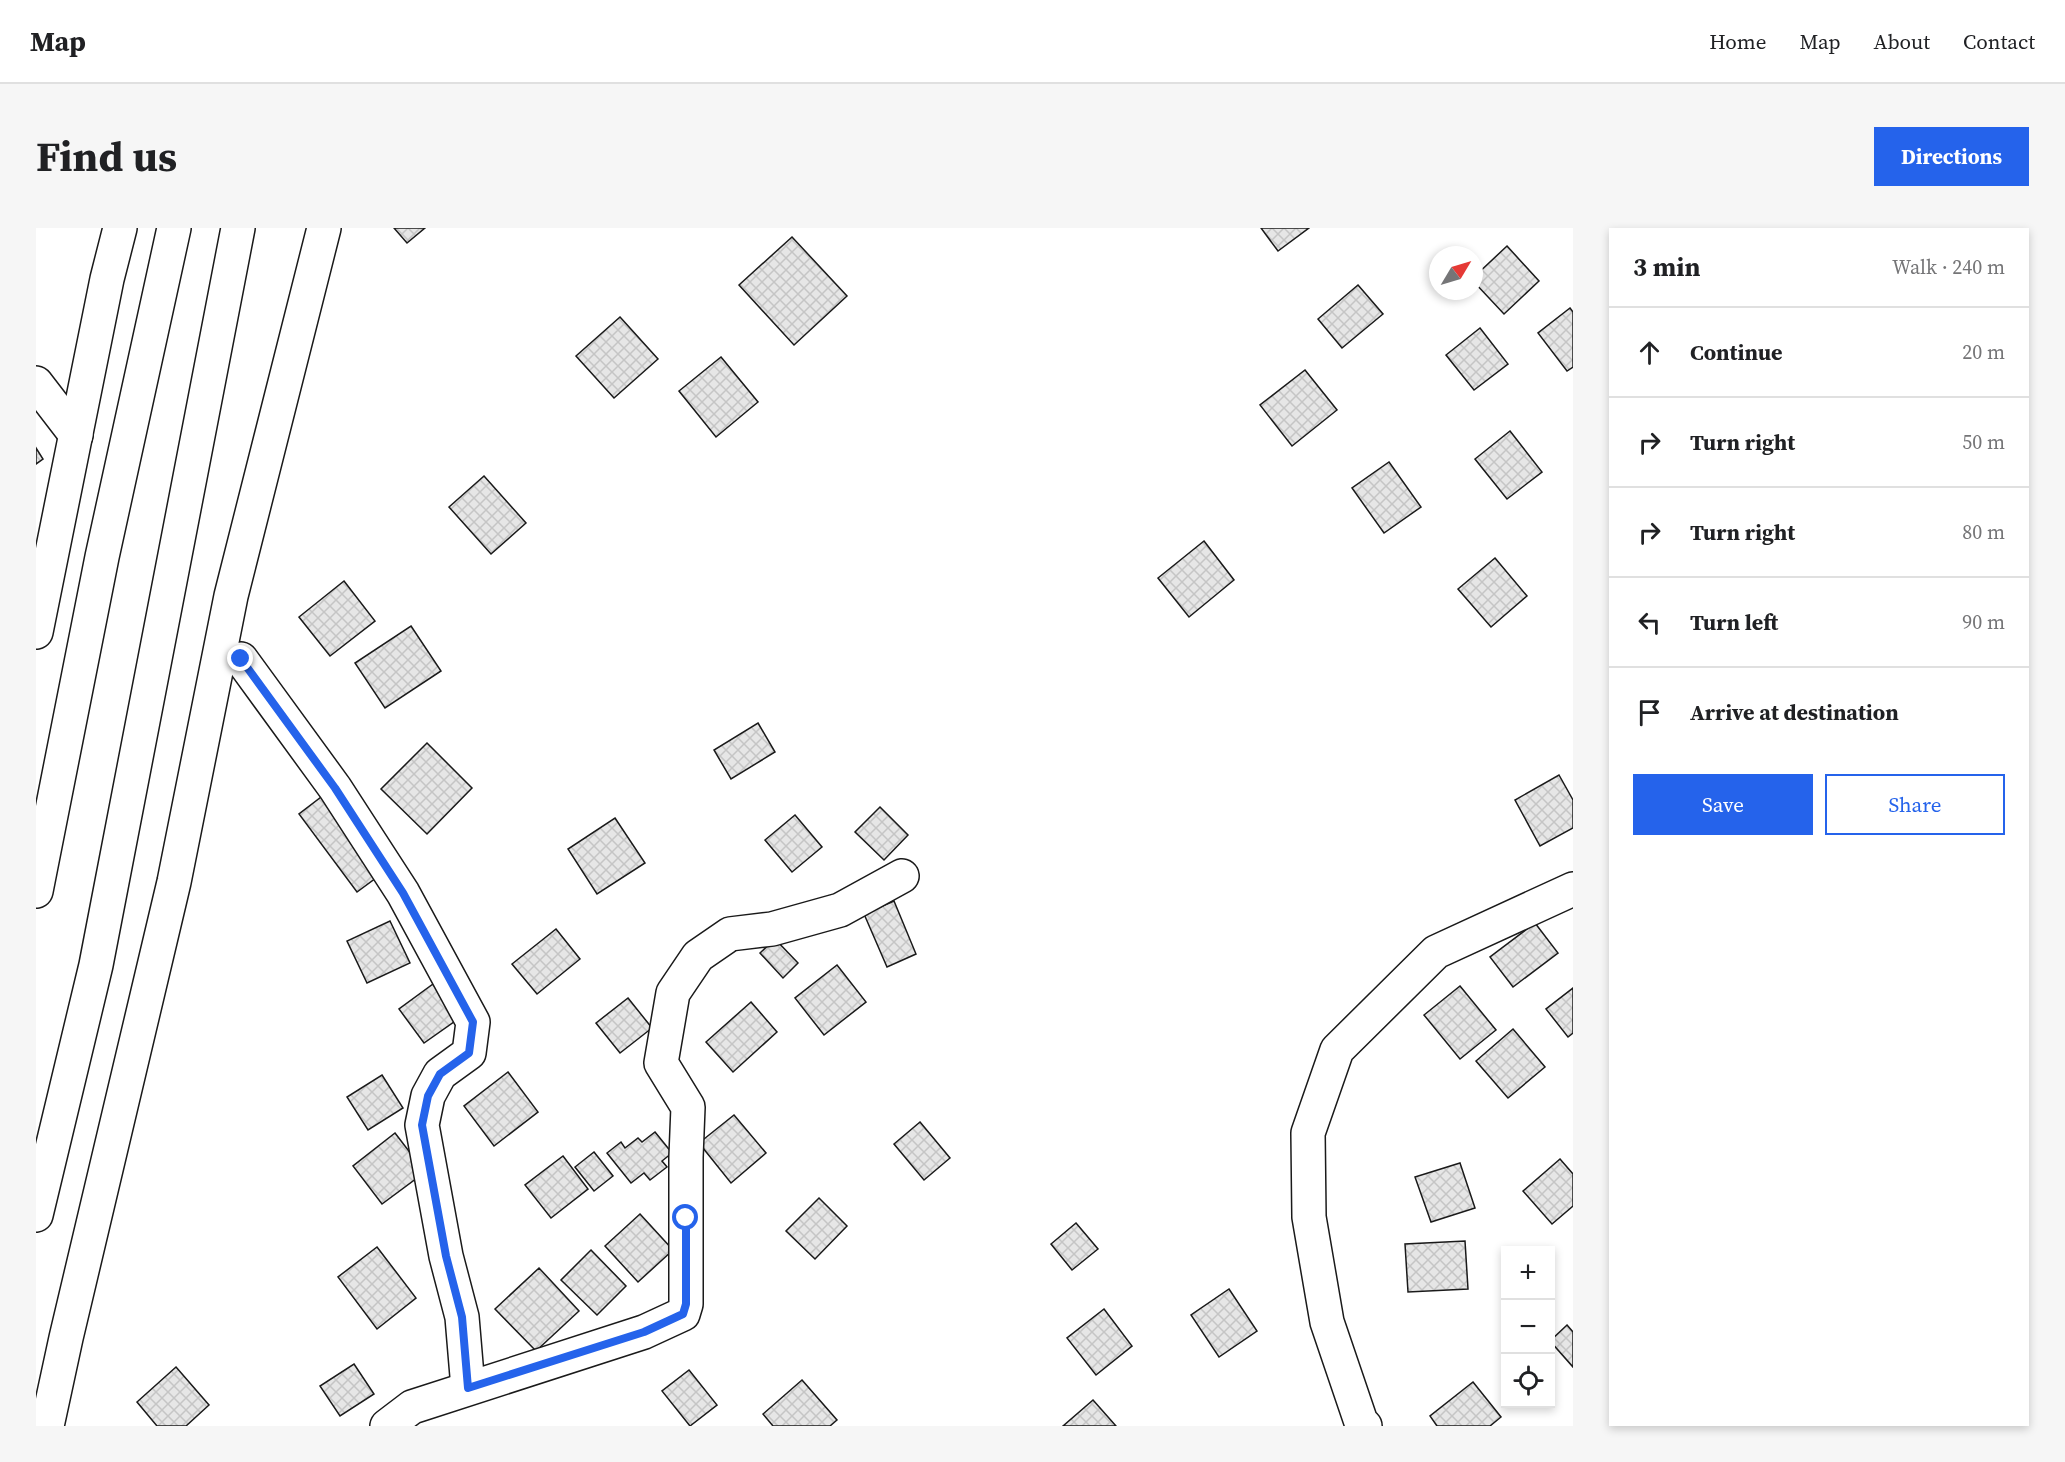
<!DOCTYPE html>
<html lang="en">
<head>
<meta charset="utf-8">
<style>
  body { margin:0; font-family:"Source Serif 4",serif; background:#f6f6f6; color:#202124 }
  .controls { position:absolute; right:18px; bottom:18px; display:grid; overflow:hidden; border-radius:0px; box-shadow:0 3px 9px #0003 }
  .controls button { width:54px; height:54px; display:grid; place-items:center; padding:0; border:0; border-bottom:2px solid #e0e0e0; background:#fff; color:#202124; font:30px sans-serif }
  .compass { position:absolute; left:1393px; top:18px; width:54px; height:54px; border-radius:50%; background:#fff; box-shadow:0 3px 9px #0003; rotate:52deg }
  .stop { position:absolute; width:18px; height:18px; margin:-14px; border:4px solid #2563eb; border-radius:50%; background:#fff }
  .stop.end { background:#2563eb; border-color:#fff; box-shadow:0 2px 6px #0008 }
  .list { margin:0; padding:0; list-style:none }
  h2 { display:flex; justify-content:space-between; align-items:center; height:78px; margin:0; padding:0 24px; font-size:26px }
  h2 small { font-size:20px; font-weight:400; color:#757577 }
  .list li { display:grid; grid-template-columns:39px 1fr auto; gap:18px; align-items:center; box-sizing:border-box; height:90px; padding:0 24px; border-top:2px solid #e0e0e0 }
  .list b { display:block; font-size:22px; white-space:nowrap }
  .list em { font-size:20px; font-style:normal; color:#757577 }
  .actions { display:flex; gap:12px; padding:18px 24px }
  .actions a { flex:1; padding:14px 0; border:2px solid #2563eb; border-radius:0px; text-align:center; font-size:21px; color:#2563eb }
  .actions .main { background:#2563eb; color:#fff }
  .icon { flex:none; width:33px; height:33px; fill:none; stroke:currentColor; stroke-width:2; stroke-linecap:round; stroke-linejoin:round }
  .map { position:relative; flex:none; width:1537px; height:1198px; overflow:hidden; border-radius:0px }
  header { display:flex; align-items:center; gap:36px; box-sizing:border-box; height:84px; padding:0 30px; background:#fff; border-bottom:2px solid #e0e0e0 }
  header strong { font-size:28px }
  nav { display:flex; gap:33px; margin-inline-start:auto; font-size:21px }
  .intro { display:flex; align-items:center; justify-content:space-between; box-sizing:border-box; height:144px; padding:0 36px }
  h1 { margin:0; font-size:42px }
  .button { padding:15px 27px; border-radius:0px; background:#2563eb; color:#fff; font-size:21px; font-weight:700 }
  main { display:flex; gap:36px; padding:0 36px }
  aside { flex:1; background:#fff; border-radius:0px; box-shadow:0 3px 9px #0003 }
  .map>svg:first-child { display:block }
  .building { fill:url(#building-cross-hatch); stroke:#1a1a1a; stroke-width:1.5 }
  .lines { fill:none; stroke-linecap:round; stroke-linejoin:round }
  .minor-casing { stroke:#1a1a1a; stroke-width:36 }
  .highway-casing { stroke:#1a1a1a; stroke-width:36 }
  .minor { stroke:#fff; stroke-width:33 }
  .highway { stroke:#fff; stroke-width:33 }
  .route { stroke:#2563eb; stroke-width:8 }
</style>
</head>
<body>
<header>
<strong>Map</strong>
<nav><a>Home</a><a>Map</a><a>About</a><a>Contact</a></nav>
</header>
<div class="intro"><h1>Find us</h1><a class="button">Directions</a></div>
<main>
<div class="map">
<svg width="1537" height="1198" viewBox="0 0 1537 1198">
  <defs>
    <pattern id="building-cross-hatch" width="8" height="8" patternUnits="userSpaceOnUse" patternTransform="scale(1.5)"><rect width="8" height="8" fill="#e6e6e6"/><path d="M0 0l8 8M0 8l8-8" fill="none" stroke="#c5c5c5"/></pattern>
  </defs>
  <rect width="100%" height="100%" fill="#fff"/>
  <g class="building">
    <polygon points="358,0 389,0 371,15"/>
    <polygon points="1225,0 1273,0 1242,23"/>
    <polygon points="756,9 811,68 758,117 703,57"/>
    <polygon points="1471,18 1503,53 1468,86 1438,54 1438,49"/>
    <polygon points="1322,57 1347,86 1306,120 1282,91"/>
    <polygon points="1534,80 1537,84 1537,139 1531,143 1502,105"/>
    <polygon points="584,89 622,131 578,170 540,128"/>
    <polygon points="1444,100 1472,136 1438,162 1410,127"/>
    <polygon points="685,129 722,174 680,209 643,163"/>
    <polygon points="1269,142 1301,182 1256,218 1224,177"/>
    <polygon points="1474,203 1506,244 1471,271 1439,231"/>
    <polygon points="0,220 7,231 0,236"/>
    <polygon points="1353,234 1385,279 1348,305 1316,260"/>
    <polygon points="448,248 490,295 455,326 413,279"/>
    <polygon points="1168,313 1198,352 1153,389 1122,350"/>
    <polygon points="1459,330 1491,368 1455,399 1422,361"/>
    <polygon points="308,353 339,393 294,428 263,389"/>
    <polygon points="375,398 405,443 349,480 319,435"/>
    <polygon points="722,495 739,524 695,551 678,522"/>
    <polygon points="391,515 436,560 391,606 345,561"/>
    <polygon points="1523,547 1537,572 1537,600 1504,618 1479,572"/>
    <polygon points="289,566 348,644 321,664 263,586"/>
    <polygon points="844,579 872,607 848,632 819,604"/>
    <polygon points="759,587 786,619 756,644 729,612"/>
    <polygon points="579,590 609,635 561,666 532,621"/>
    <polygon points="858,673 880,726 851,739 828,686"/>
    <polygon points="354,693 374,735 331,755 311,713"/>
    <polygon points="1499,695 1522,725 1477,759 1454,729"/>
    <polygon points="520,701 544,731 501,766 476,736"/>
    <polygon points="739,711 762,735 747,750 724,725"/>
    <polygon points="801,737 830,774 788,807 759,770"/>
    <polygon points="397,756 422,791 388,815 363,781"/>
    <polygon points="1424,758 1460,802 1424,831 1388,787"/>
    <polygon points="1537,760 1537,805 1532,809 1510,781"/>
    <polygon points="592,770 616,800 584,825 560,795"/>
    <polygon points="715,774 741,804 697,844 670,814"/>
    <polygon points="1477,801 1509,839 1472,870 1440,833"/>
    <polygon points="472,844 502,884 458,918 428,878"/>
    <polygon points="346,847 367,880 332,902 311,869"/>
    <polygon points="698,887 730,925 695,955 663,915"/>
    <polygon points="884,894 914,930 888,952 858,916"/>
    <polygon points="619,904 636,925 626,933 631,939 614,952 608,945 595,955 571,925 585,914 589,920 602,910 606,914"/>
    <polygon points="359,905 389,944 346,976 317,938"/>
    <polygon points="558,924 577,948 558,963 539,939"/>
    <polygon points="527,928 552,961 515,990 489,957"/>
    <polygon points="1524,931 1537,946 1537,978 1516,996 1487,963"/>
    <polygon points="1424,935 1439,980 1395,994 1379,949"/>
    <polygon points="783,970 811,998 779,1031 750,1003"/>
    <polygon points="604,986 637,1022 602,1054 569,1018"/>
    <polygon points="1040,995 1062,1021 1036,1042 1015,1016"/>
    <polygon points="1429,1013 1432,1061 1372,1064 1369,1016"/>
    <polygon points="341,1019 380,1070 341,1101 302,1049"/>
    <polygon points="555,1022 590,1058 561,1087 525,1052"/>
    <polygon points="503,1040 543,1083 500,1123 459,1081"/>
    <polygon points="1193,1061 1221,1103 1183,1129 1155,1087"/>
    <polygon points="1068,1081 1096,1118 1060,1147 1031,1110"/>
    <polygon points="1531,1097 1537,1104 1537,1139 1514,1113"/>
    <polygon points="318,1136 338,1166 304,1188 284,1158"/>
    <polygon points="140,1139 173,1177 150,1198 121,1198 101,1174"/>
    <polygon points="653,1142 681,1177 654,1198 626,1163"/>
    <polygon points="766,1152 801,1192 794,1198 737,1198 727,1186"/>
    <polygon points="1437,1154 1465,1189 1454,1198 1401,1198 1394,1188"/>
    <polygon points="1057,1172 1080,1198 1027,1198"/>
  </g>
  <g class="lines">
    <defs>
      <g id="minor">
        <polyline points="0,155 40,207"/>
        <polyline points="0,404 71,51 84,0"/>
        <polyline points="205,431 299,560 367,665 437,794 433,825 404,846 392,868 386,897 410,1028 426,1089 432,1160"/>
        <polyline points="11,1198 30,1110 138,654 195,368 288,0"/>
        <polyline points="351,1198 376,1179 608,1104 647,1086 650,1076 650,929 652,879 625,835 637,765 662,728 694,706 736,701 804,682 866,648"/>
        <polyline points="1329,1198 1325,1194 1291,1094 1273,989 1272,905 1301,822 1400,724 1537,661"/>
      </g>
      <g id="highway">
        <polyline points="0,663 66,329 138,0"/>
        <polyline points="0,987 60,737 202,0"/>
      </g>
    </defs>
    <use href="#minor" class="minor-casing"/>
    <use href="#highway" class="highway-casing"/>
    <use href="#minor" class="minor"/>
    <use href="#highway" class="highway"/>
  </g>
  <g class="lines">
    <polyline class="route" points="205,431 299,560 367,665 437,794 433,825 404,846 392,868 386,897 410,1028 426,1089 432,1160 608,1104 647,1086 650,1076 650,990"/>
  </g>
</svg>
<div class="controls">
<button>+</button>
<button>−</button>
<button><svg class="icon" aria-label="locate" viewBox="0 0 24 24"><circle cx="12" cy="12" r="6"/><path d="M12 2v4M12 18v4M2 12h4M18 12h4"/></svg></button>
</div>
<svg class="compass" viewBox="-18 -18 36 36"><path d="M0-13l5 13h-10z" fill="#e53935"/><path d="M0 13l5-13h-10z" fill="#757577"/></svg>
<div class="stop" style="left:650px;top:990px"></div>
<div class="stop end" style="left:205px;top:431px"></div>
</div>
<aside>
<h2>3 min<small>Walk · 240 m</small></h2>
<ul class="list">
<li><svg class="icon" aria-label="ahead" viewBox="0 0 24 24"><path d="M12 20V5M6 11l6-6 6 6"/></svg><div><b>Continue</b></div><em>20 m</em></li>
<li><svg class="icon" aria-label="right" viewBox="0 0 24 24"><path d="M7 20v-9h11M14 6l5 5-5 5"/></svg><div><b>Turn right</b></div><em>50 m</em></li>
<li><svg class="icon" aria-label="right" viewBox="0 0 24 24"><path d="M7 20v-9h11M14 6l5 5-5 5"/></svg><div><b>Turn right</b></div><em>80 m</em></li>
<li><svg class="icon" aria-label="left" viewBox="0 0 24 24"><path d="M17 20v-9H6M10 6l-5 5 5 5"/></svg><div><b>Turn left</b></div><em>90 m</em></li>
<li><svg class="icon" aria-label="arrive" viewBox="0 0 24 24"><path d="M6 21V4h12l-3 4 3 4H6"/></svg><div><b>Arrive at destination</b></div></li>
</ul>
<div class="actions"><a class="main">Save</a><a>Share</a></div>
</aside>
</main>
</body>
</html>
